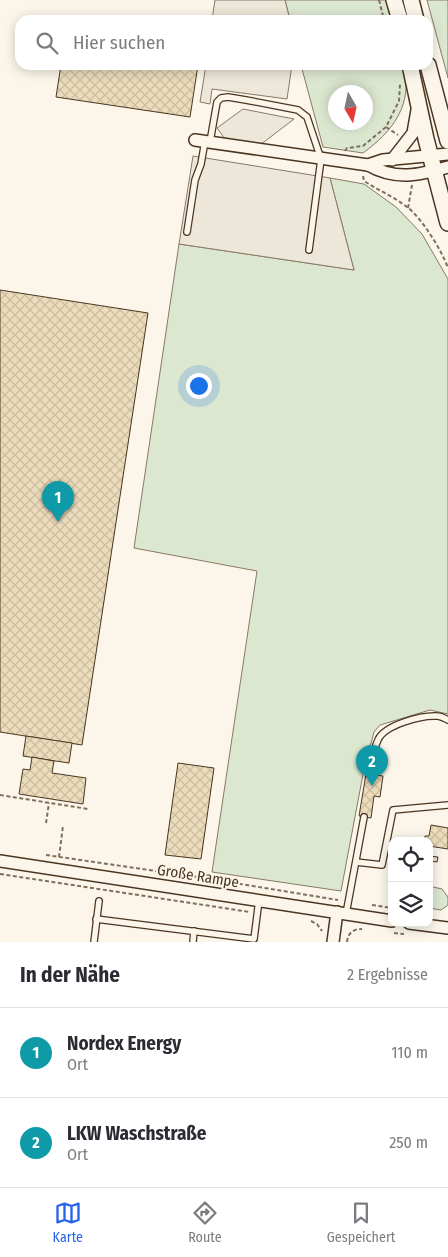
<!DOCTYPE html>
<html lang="de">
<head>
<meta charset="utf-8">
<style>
  body { margin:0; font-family:"Fira Sans Condensed",sans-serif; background:#f7f7f7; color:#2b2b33 }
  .controls { position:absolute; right:15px; bottom:15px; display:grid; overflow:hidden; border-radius:10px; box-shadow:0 2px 12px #0003 }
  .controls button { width:45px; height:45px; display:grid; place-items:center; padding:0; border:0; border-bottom:1px solid #e1e1e2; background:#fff; color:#2b2b33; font:25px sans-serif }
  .compass { position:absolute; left:328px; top:85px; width:45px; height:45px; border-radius:50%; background:#fff; box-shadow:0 2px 12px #0003; rotate:171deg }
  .you { position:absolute; left:198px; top:385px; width:18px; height:18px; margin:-12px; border:4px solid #fff; border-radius:50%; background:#1a73e8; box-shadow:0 0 0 8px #1a73e833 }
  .badge { display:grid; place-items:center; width:32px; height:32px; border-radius:50%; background:#2563eb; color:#fff; font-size:16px; font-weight:700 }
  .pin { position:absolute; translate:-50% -41px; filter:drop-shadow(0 1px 2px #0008) }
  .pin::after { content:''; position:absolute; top:26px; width:18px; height:15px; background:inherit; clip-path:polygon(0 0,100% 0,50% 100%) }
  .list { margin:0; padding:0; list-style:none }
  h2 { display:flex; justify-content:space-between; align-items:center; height:65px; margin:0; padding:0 20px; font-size:21px }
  h2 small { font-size:16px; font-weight:400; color:#7c7c81 }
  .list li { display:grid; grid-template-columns:32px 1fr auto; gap:15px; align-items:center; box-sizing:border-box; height:90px; padding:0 20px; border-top:1px solid #e1e1e2 }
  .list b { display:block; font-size:19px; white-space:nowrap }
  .list p { margin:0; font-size:16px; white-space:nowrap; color:#7c7c81 }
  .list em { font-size:16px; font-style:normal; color:#7c7c81 }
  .icon { flex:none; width:28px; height:28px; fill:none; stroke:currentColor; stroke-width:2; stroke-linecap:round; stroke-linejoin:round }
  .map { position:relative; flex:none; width:448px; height:942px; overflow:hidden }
  .search { position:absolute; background:#fff; box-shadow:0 2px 12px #0003; left:15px; right:15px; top:15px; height:55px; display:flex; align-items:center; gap:12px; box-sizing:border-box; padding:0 18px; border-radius:15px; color:#7c7c81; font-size:19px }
  .sheet { height:245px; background:#fff }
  nav { display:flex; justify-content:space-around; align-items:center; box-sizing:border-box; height:70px; border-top:1px solid #e1e1e2; background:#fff; font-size:14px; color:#7c7c81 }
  nav a { display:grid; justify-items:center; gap:2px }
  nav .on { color:#2563eb }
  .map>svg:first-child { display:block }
  .green { fill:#dce7d0; stroke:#887966; fill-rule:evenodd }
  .parking { fill:#ede7d9; stroke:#887966 }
  .building { fill:url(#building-cross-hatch); stroke:#4a3520 }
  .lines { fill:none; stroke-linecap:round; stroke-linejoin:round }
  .lane-casing { stroke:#4a3520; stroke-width:8 }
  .street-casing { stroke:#4a3520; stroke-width:14 }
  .secondary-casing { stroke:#4a3520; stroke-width:18 }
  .path { stroke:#7f6f5c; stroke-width:2; stroke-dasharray:4 2.5; stroke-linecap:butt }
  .lane { stroke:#fbf6e9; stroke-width:5.5 }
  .street { stroke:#fbf6e9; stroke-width:11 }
  .secondary { stroke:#fbf6e9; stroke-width:15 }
  .labels { text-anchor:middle; stroke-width:4; stroke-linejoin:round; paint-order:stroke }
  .street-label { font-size:15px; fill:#4a3520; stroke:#fbf6e9 }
</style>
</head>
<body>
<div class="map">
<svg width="448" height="942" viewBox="0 0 448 942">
  <defs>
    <pattern id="building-cross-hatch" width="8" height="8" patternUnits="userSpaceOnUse" patternTransform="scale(1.25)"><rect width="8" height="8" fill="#ecdcbc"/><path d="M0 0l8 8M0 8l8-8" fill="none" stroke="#ccbda1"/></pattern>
  </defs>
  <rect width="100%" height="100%" fill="#fbf6e9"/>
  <g class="green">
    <polygon points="285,0 386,0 391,20 290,20"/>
    <polygon points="427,0 448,0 448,78"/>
    <path d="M301 65H402C403 72 407 81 406 89 404 117 385 137 363 153L323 147ZM366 92V122H336V92Z"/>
    <polygon points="330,178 364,184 396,207 422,234 448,279 448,714 430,710 380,725 374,732 364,769 341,891 212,872 257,571 134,548 179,244 354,270"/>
    <polygon points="429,886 442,889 448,897 448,905 441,910 429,908"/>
  </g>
  <g class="parking">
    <polygon points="215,0 285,0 290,20 212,20"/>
    <polygon points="206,65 292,65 287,99 212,89 210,104 200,102"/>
    <polygon points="243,109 294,119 260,145 225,139 217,128"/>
    <polygon points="193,156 330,178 354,270 179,244"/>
  </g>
  <g class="building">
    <polygon points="61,65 198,65 190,117 56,97"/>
    <polygon points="0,290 148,313 82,745 0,732"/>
    <polygon points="26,736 72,743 69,763 23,756"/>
    <polygon points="32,757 54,761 52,773 86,778 83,804 19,794 23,769 30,770"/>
    <polygon points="178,763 214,768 201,859 165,855"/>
    <polygon points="366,774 383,776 380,797 374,796 371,818 359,816"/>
    <polygon points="431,825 448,828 448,849 429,846 429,841 424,841 425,836 429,836"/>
    <polygon points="429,856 438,857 437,862 429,861"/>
  </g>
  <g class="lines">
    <defs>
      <g id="lane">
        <polyline points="210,142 217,102 221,98 228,97 246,100 298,110 307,117 321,159 309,250"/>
        <polyline points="187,232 195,180 201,164 205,141"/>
        <path d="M370 774C372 764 373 750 378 740 384 725 422 715 437 716 441 716 444 718 448 720"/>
        <polyline points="356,862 382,865 393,810 448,805"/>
        <polyline points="346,914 364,817"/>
        <polyline points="96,919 254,939 259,900"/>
        <polyline points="94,942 99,901"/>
        <polyline points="193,942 194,931"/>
      </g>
      <g id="street">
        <path d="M195 140 368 165C396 181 419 175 448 167"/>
        <polyline points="392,160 413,133 417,110"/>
        <polyline points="368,165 383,160 448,154"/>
        <polyline points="0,861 392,921"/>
        <polyline points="409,923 448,928"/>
        <polyline points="333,942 337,912"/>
      </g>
      <g id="secondary">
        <polyline points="394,0 400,20"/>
        <polyline points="411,0 416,20"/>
        <polyline points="410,65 426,139 448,223"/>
        <polyline points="428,65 448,141"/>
      </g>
    </defs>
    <use href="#lane" class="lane-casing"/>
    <use href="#street" class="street-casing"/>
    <use href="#secondary" class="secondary-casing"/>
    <g class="path">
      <polyline points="379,0 384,20"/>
      <polyline points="386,127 398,135"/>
      <polyline points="345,151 347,148 363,146 386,127 399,101 400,84"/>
      <path d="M363 176 364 181C378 190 394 197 407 207 422 218 442 251 448 268"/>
      <polyline points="408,208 412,185"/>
      <polyline points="0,795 88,809"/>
      <polyline points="46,823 49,803"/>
      <polyline points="46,855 204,878 338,900"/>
      <polyline points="59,857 63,826"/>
      <polyline points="0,874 250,912"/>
      <polyline points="372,905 392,908"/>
      <polyline points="311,921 317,924 322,931"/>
      <polyline points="394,933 404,934"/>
      <path d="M347 942C348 933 353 929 362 929"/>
    </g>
    <use href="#lane" class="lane"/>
    <use href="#street" class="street"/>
    <use href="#secondary" class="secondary"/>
  </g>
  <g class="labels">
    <g class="street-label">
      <text transform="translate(198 876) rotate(9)" y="5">Große Rampe</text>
    </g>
  </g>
</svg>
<div class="controls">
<button><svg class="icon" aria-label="locate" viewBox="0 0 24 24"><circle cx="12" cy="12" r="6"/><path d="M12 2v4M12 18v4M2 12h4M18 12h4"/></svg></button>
<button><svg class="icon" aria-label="layers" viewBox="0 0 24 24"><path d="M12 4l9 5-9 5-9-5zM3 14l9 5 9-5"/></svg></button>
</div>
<svg class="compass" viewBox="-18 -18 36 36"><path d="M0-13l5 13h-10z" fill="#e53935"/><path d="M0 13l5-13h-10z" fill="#7c7c81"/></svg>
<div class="you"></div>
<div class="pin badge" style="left:58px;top:522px;background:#0f9aa8">1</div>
<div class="pin badge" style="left:372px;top:786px;background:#0f9aa8">2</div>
<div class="search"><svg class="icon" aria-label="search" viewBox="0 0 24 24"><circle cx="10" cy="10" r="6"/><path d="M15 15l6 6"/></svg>Hier suchen</div>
</div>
<section class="sheet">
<h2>In der Nähe<small>2 Ergebnisse</small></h2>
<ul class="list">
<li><span class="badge" style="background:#0f9aa8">1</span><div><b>Nordex Energy</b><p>Ort</p></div><em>110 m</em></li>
<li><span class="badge" style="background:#0f9aa8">2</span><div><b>LKW Waschstraße</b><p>Ort</p></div><em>250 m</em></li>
</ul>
</section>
<nav>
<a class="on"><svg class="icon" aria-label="map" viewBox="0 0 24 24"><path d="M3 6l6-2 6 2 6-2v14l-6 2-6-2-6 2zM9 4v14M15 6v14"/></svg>Karte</a>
<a><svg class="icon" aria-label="directions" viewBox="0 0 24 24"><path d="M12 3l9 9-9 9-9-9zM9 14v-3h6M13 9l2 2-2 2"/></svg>Route</a>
<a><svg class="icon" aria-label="saved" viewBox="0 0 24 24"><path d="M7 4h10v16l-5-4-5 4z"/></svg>Gespeichert</a>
</nav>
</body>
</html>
